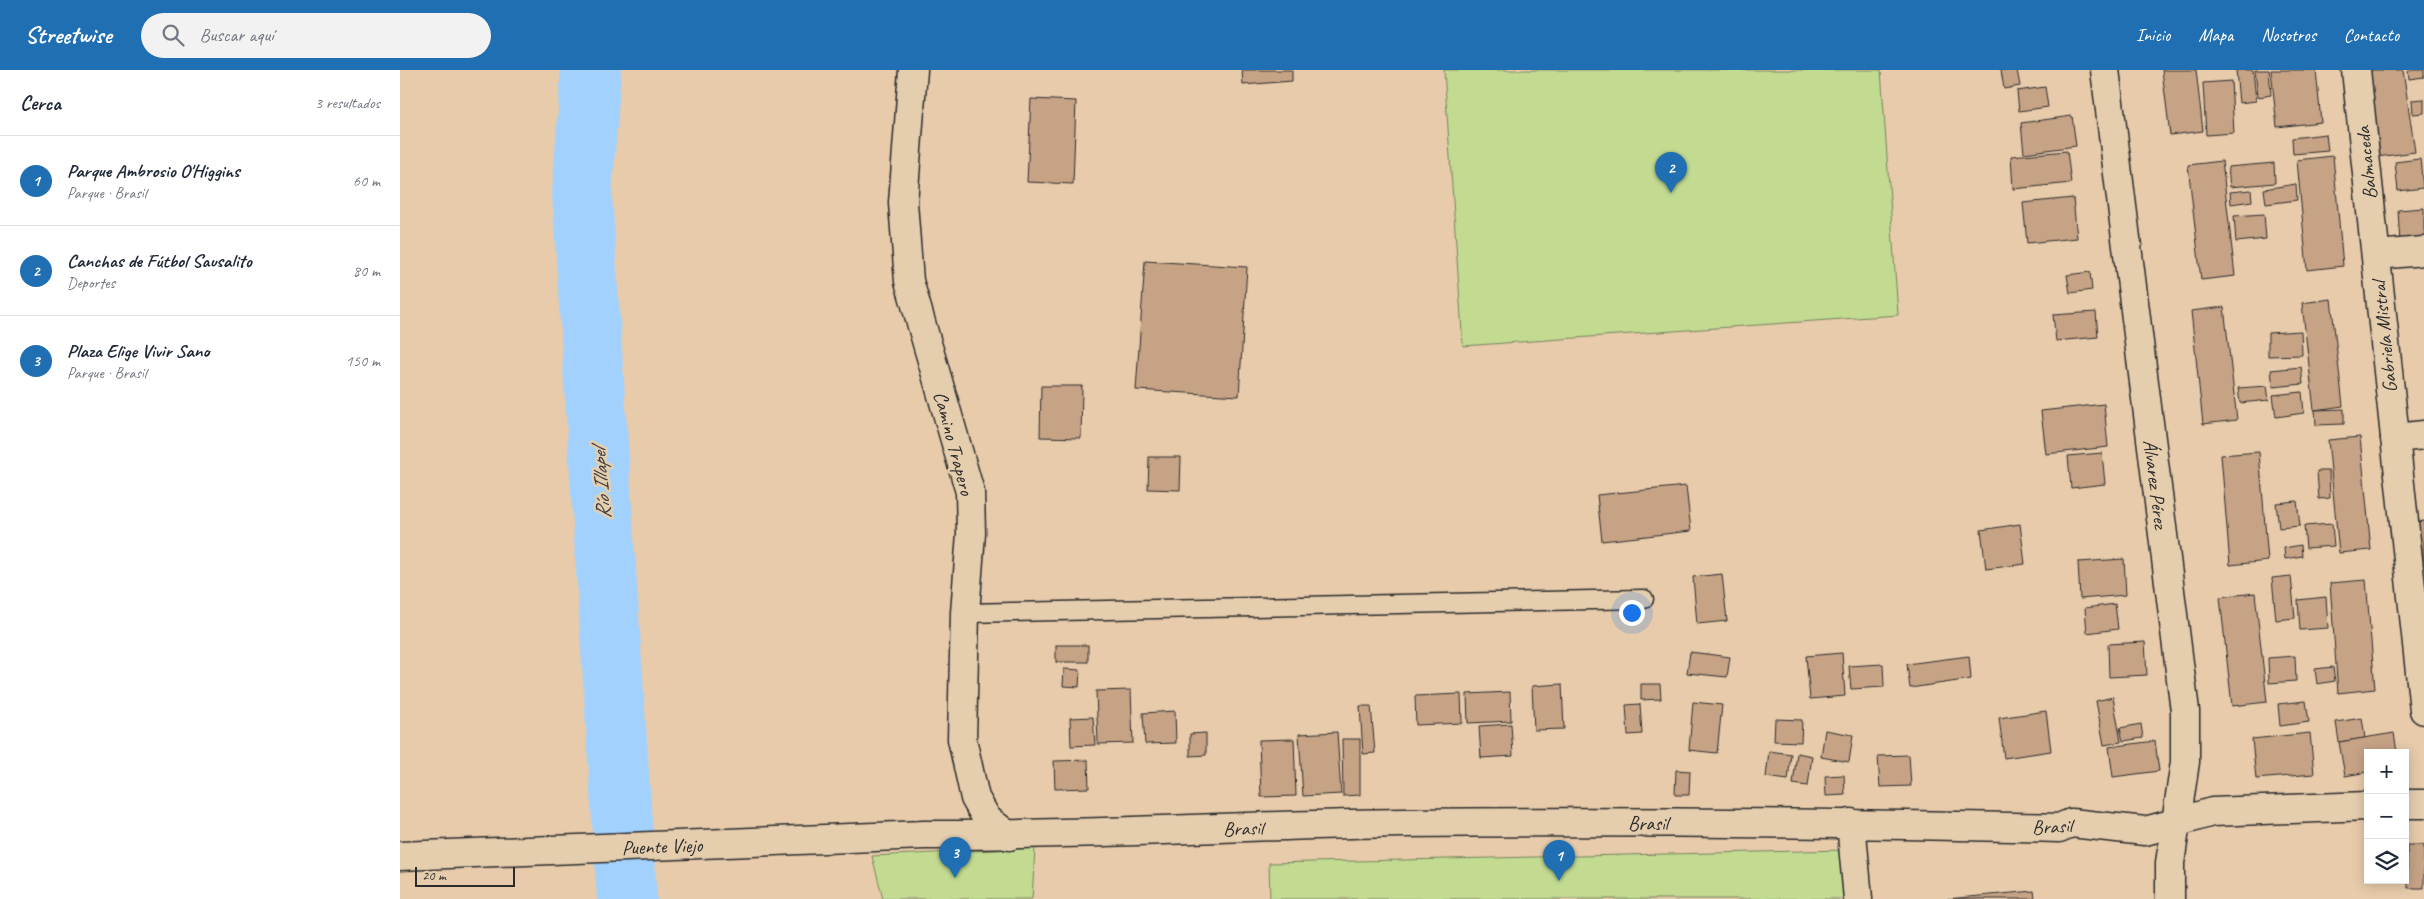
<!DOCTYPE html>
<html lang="es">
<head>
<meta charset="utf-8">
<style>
  body { margin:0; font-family:Caveat,sans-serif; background:#f2f2f3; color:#1f2937 }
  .controls { position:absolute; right:15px; bottom:15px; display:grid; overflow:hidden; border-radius:0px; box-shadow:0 2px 12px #0003 }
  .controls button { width:45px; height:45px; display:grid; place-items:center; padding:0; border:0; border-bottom:1px solid #e0e1e3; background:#fff; color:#1f2937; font:25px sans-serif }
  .scale { position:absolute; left:15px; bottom:12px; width:100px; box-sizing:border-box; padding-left:5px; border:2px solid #2b2b2b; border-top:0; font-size:14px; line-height:18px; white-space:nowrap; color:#2b2b2b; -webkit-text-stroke:4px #e5ceae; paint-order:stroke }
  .you { position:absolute; left:1231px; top:542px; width:18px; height:18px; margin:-12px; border:4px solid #fff; border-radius:50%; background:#1a73e8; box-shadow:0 0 0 8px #1a73e833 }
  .badge { display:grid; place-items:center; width:32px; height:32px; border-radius:50%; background:#1f6fb2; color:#fff; font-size:16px; font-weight:700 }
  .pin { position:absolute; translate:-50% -41px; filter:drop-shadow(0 1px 2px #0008) }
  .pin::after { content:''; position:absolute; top:26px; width:18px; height:15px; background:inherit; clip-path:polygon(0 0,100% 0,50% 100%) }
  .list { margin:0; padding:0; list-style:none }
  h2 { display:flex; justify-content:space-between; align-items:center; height:65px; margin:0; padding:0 20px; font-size:21px }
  h2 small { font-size:16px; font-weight:400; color:#747a83 }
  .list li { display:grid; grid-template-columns:32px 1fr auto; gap:15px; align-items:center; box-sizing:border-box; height:90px; padding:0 20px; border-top:1px solid #e0e1e3 }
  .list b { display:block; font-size:19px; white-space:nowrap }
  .list p { margin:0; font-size:16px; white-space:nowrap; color:#747a83 }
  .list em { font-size:16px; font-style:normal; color:#747a83 }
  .icon { flex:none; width:28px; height:28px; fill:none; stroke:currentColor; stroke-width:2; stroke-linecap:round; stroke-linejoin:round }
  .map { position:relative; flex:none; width:2024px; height:829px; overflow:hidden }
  header { display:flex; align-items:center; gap:30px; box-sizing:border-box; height:70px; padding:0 25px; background:#1f6fb2; color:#fff }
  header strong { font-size:24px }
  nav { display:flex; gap:28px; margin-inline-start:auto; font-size:18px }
  .search { width:350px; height:45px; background:#f2f2f3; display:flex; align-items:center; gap:12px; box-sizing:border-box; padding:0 18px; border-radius:28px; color:#747a83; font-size:19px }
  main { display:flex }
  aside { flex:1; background:#fff }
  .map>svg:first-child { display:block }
  .green { fill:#c2db91; stroke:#76835e }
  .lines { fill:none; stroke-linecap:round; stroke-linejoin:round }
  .river { stroke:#a2d1fe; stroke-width:60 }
  .building { fill:#c7a386; stroke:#2b2b2b }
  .lane-casing { stroke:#2b2b2b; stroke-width:21 }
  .street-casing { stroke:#2b2b2b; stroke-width:31 }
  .secondary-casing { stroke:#2b2b2b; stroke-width:31 }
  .lane { stroke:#e5ceae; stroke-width:18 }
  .street { stroke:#e5ceae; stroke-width:28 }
  .secondary { stroke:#e5ceae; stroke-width:28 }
  .labels { text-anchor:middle; stroke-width:5; stroke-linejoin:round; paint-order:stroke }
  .street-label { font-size:20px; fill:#2b2b2b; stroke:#e5ceae }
  .water-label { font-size:21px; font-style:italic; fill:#373c40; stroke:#e5ceae }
</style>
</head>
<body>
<header>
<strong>Streetwise</strong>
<div class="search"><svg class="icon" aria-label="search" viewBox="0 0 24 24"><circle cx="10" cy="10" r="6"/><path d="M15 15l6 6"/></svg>Buscar aquí</div>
<nav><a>Inicio</a><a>Mapa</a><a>Nosotros</a><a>Contacto</a></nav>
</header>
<main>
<aside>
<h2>Cerca<small>3 resultados</small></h2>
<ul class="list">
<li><span class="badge">1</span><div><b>Parque Ambrosio O'Higgins</b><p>Parque · Brasil</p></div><em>60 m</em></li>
<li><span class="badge">2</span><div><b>Canchas de Fútbol Sausalito</b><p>Deportes</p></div><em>80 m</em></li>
<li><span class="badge">3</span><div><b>Plaza Elige Vivir Sano</b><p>Parque · Brasil</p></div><em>150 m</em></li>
</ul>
</aside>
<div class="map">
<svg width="2024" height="829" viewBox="0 0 2024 829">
  <rect width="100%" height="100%" fill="#e7cbab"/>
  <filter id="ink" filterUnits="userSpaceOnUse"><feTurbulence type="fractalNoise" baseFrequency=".02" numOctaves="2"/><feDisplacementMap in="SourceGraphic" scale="10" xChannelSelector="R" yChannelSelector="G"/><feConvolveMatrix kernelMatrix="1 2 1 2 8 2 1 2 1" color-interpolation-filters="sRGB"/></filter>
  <g filter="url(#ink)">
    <g class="green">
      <polygon points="1044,0 1481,0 1498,245 1063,276"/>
      <polygon points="635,778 632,829 483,829 472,786"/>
      <polygon points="1446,780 1449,829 870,829 869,793"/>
    </g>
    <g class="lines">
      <polyline class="river" points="191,0 182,124 227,829"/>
    </g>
    <g class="building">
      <polygon points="842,0 892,0 892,11 843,15"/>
      <polygon points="1601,0 1617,0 1620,16 1604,19"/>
      <polygon points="1762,0 1796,0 1803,61 1770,65"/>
      <polygon points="1836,0 1853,0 1856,31 1839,33"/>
      <polygon points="1855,0 1869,0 1871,25 1858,27"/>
      <polygon points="1871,0 1916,0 1921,52 1877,57"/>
      <polygon points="1965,0 2003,0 2015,82 1977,87"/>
      <polygon points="2008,0 2024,0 2024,7 2009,9"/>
      <polygon points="1831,11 1834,63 1806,65 1803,13"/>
      <polygon points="1645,17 1648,37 1619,41 1617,21"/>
      <polygon points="631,29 676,31 673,114 627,112"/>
      <polygon points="2024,29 2024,43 2013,44 2012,30"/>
      <polygon points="1672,46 1676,76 1624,83 1621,53"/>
      <polygon points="1926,64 1928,81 1893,84 1892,68"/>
      <polygon points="1667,81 1671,113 1613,119 1611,86"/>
      <polygon points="1933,86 1943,196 1907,200 1897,90"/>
      <polygon points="2020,89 2023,118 1998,121 1995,92"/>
      <polygon points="1822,91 1835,206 1801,210 1788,95"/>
      <polygon points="1874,93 1875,113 1830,117 1828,97"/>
      <polygon points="1896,114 1897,130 1866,134 1864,119"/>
      <polygon points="1851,120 1852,131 1831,134 1830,122"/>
      <polygon points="1673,128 1677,168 1627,173 1623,133"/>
      <polygon points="2024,138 2024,172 2000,174 1998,140"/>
      <polygon points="1864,144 1866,169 1836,172 1834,146"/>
      <polygon points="745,191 847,197 839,326 736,320"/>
      <polygon points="1690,202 1692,220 1670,223 1667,205"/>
      <polygon points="1931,229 1943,336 1914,340 1902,233"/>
      <polygon points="1824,237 1837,350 1803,354 1791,241"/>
      <polygon points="1696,242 1698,267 1656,271 1653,245"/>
      <polygon points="1901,261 1902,285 1868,286 1868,263"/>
      <polygon points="1901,297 1903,314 1873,317 1871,300"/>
      <polygon points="641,316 682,316 681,368 640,367"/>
      <polygon points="1867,316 1869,330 1840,333 1838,318"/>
      <polygon points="1902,322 1904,343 1876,347 1873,325"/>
      <polygon points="1704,334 1708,377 1646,384 1641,341"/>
      <polygon points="1944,339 1944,354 1916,355 1915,340"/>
      <polygon points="1960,367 1971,480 1939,483 1928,370"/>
      <polygon points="1859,382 1868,491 1830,495 1821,385"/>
      <polygon points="1702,383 1705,414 1671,418 1668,386"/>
      <polygon points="749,387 781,387 780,420 748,419"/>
      <polygon points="1917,401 1929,401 1930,428 1919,429"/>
      <polygon points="1286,416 1291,461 1202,471 1197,425"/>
      <polygon points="1897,431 1900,456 1879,458 1876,433"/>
      <polygon points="2024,451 2024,528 2016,452"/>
      <polygon points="1620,454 1625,494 1586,499 1581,460"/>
      <polygon points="1932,454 1934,476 1906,478 1904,456"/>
      <polygon points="1901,475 1902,486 1885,489 1884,478"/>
      <polygon points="1724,489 1726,525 1680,529 1678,492"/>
      <polygon points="1322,504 1327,551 1297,554 1293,507"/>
      <polygon points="1891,506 1895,548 1876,550 1872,508"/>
      <polygon points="1966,510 1975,619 1938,623 1930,513"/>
      <polygon points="1855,523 1867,632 1832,636 1820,527"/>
      <polygon points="1926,527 1928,558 1900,560 1898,530"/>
      <polygon points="1715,534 1718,559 1687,563 1685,538"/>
      <polygon points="1745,572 1747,605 1709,607 1708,574"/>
      <rect x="656" y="575" width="32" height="17"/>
      <polygon points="1290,582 1330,587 1327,607 1287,603"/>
      <polygon points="1442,583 1445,626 1410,629 1406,586"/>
      <polygon points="1569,586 1571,609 1510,618 1507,594"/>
      <polygon points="1895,586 1896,611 1869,613 1868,588"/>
      <polygon points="1483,594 1484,617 1451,619 1449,596"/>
      <polygon points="1933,597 1935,611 1917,614 1915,599"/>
      <polygon points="664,599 680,600 679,617 663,616"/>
      <polygon points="1162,614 1164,659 1134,660 1132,616"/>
      <polygon points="1241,614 1260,614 1261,629 1241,630"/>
      <polygon points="731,620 733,673 698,674 696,621"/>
      <polygon points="1110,622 1111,651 1068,653 1067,624"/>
      <polygon points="1061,624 1062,653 1016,655 1015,626"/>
      <polygon points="1713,627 1721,672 1704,675 1696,631"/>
      <polygon points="1906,631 1909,652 1880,656 1878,634"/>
      <polygon points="1293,632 1322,635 1317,683 1289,680"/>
      <polygon points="1240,634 1242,664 1228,665 1226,635"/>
      <polygon points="960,636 971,636 975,683 963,684"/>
      <polygon points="775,641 776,673 745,674 743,643"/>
      <polygon points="1646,641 1651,681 1604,688 1599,648"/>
      <polygon points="693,647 695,675 671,676 670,648"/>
      <polygon points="1962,648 1965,668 1939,672 1936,652"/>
      <polygon points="1375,649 1402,650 1401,672 1374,671"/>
      <polygon points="1111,654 1113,686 1081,688 1079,656"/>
      <polygon points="1741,654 1743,668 1723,671 1720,658"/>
      <polygon points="1425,660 1453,665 1449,692 1421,687"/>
      <polygon points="937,662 941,724 903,726 899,664"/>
      <polygon points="806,663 806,685 790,686 790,664"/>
      <polygon points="1910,663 1914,704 1856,709 1852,669"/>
      <polygon points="1994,663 1997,683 1968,683 1968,702 1945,706 1939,672"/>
      <polygon points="894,669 896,726 861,727 859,670"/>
      <polygon points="942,669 960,669 960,725 943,726"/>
      <polygon points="1755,671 1759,701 1713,707 1709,677"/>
      <polygon points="1369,681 1391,684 1388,710 1366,707"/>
      <polygon points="1397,683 1412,686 1408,716 1393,714"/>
      <polygon points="1509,685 1511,716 1480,717 1478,686"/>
      <polygon points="688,690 689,718 655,719 654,691"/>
      <polygon points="1276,700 1290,701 1289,725 1275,725"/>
      <polygon points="1444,705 1445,725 1426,726 1425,706"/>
      <polygon points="2007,775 2024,775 2024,818 2008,818"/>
      <polygon points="1634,821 1635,829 1547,829"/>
    </g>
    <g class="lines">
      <defs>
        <polyline id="lane" points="565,543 1244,529"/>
        <g id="street">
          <polyline points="513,0 503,133 509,211 570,422 571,463 565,543 562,669 575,728 587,749 609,766"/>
          <polyline points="1956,0 2024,640"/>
          <polyline points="1976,185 2024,181"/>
          <polyline points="1995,368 2024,365"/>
          <polyline points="1451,753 1458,829"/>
          <path d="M0 786 524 765C684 766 844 755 1003 753 1222 751 1441 753 1659 758L1671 753 1745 761 1775 753"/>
        </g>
        <g id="secondary">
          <polyline points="1705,0 1785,641 1785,692 1770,793 1770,829"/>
          <polyline points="2005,734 2024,734"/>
          <polyline points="1775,753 1812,742 1968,736"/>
        </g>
      </defs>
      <use href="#lane" class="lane-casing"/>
      <use href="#street" class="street-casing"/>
      <use href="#secondary" class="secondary-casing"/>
      <use href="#lane" class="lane"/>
      <use href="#street" class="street"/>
      <use href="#secondary" class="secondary"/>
    </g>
  </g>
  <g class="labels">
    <g class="street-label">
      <text transform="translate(1966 93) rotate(-96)" y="7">Balmaceda</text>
      <text transform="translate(1984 267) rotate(-96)" y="7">Gabriela Mistral</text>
      <text transform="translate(554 373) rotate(75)" y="7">Camino Trapero</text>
      <text transform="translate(1756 414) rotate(83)" y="7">Álvarez Pérez</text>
      <text x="1248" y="760">Brasil</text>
      <text transform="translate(1652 756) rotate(-3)" y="7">Brasil</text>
      <text transform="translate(843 758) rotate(-2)" y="7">Brasil</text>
      <text transform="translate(262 776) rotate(-2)" y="7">Puente Viejo</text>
    </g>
    <g class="water-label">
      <text transform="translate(201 414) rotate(-94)" y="7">Río Illapel</text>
    </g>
  </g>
</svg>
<div class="controls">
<button>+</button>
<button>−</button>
<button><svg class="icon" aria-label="layers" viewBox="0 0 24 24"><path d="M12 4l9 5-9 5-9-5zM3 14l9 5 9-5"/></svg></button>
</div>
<div class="scale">20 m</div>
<div class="you"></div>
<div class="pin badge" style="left:1159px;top:811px">1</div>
<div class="pin badge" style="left:1271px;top:123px">2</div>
<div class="pin badge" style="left:555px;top:808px">3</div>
</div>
</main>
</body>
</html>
